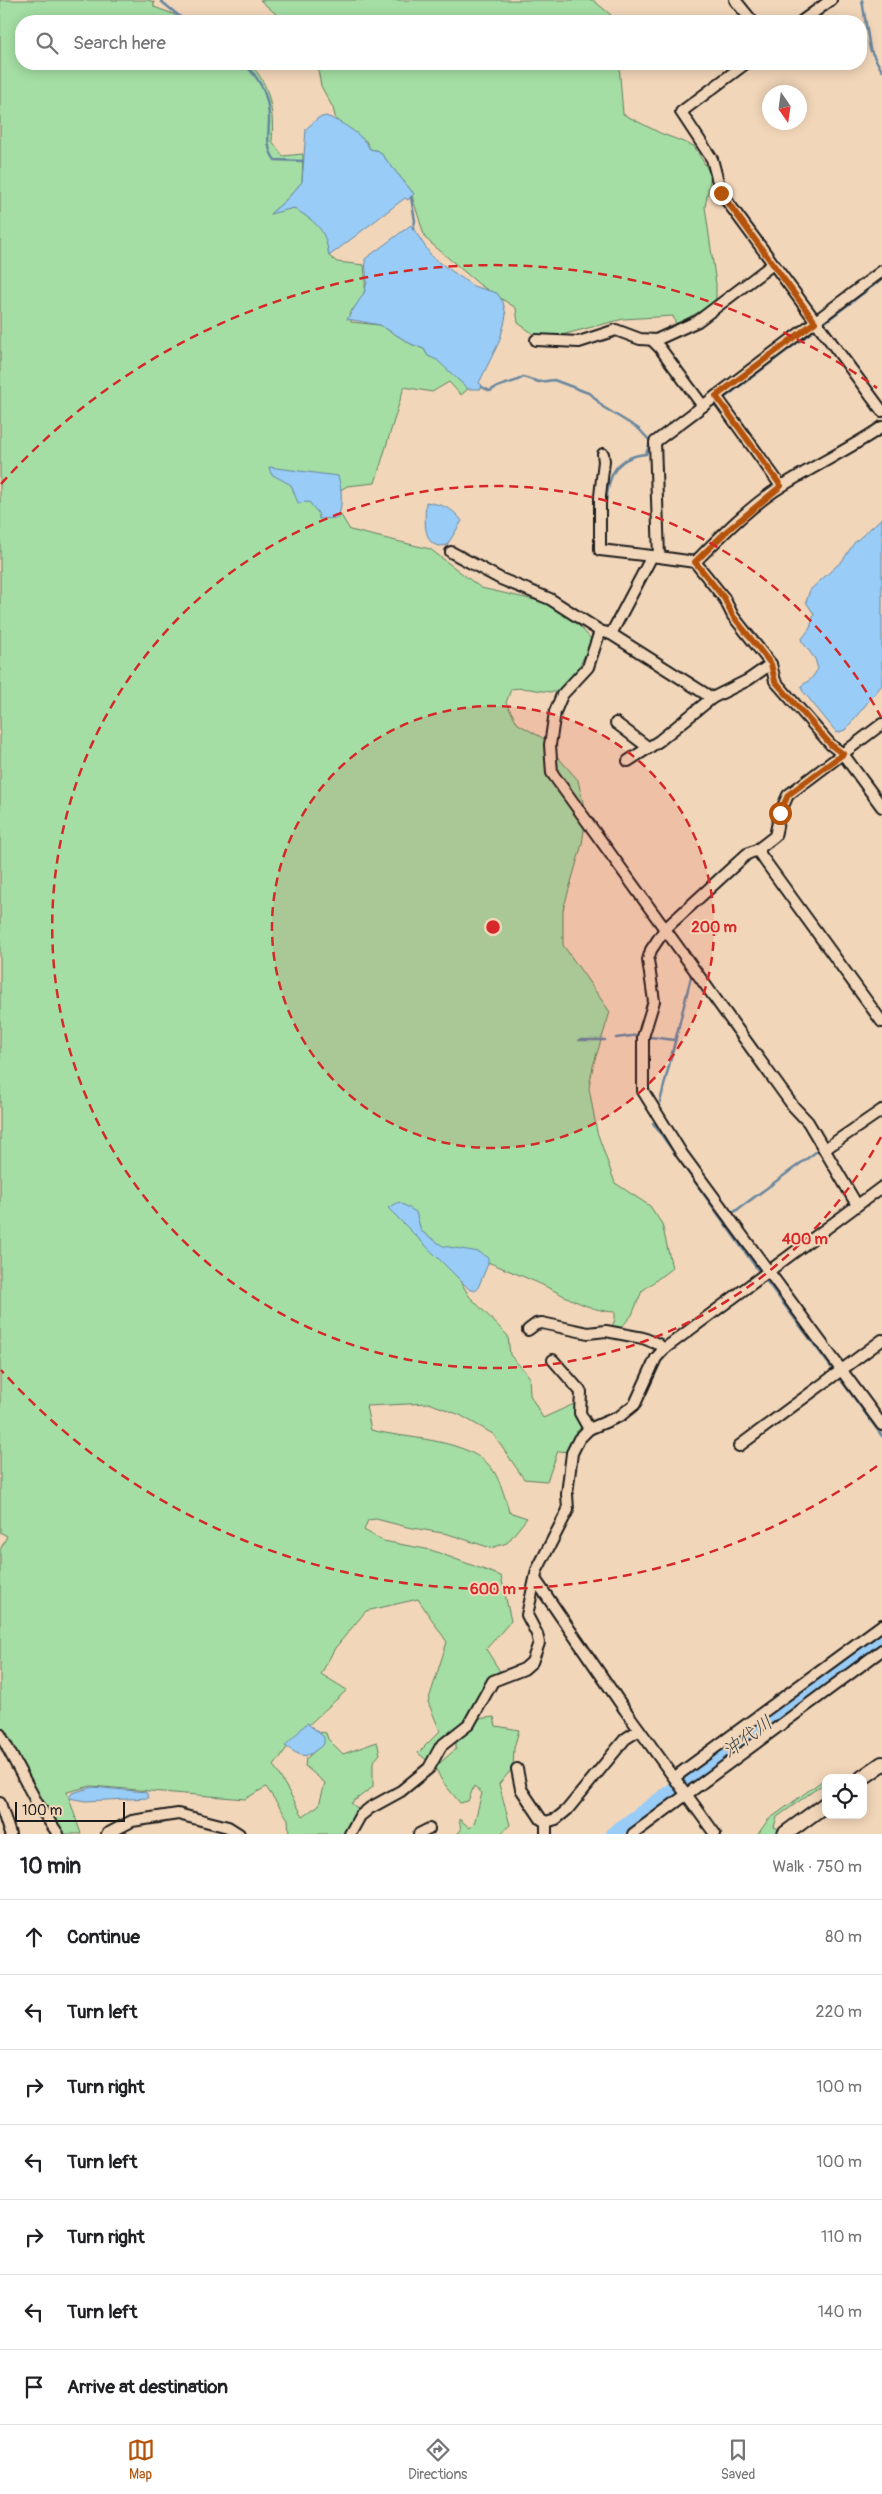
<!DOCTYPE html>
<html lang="en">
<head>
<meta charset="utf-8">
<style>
  body { margin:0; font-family:Pangolin,"Klee One",sans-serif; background:#f2f2f2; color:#202124 }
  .controls { position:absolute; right:15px; bottom:15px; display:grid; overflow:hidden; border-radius:10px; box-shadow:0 2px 12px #0003 }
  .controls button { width:45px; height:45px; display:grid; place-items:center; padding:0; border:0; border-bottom:1px solid #e0e0e0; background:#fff; color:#202124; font:25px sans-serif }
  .compass { position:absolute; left:762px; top:85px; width:45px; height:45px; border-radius:50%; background:#fff; box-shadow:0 2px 12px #0003; rotate:167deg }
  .scale { position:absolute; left:15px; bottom:12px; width:110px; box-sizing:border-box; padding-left:5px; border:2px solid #1c1c1c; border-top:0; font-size:14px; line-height:18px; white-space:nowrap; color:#1c1c1c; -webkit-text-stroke:4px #f2d6b9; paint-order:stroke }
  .stop { position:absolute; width:15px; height:15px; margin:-11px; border:4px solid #b45309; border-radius:50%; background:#fff }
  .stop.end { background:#b45309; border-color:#fff; box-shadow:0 1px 5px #0008 }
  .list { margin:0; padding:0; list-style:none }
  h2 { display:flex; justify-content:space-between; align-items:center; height:65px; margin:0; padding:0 20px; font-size:21px }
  h2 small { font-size:16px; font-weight:400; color:#757577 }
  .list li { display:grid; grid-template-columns:32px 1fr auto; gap:15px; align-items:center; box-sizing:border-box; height:75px; padding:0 20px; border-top:1px solid #e0e0e0 }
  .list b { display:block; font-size:19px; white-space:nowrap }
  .list em { font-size:16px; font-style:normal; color:#757577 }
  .icon { flex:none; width:28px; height:28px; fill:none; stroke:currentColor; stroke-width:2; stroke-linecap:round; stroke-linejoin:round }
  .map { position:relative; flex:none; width:882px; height:1834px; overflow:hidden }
  .search { position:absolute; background:#fff; box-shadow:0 2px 12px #0003; left:15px; right:15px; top:15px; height:55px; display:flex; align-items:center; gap:12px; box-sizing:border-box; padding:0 18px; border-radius:20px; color:#757577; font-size:19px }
  .sheet { height:590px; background:#fff }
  nav { display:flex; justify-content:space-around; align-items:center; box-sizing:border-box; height:70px; border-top:1px solid #e0e0e0; background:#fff; font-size:14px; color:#757577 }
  nav a { display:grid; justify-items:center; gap:2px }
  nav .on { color:#b45309 }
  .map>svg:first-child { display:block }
  .green { fill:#a4dea4; stroke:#607d60 }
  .water { fill:#99ccf6; stroke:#67869f }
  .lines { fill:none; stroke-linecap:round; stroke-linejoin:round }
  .stream { stroke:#67869f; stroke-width:2.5 }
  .river { stroke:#99ccf6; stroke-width:14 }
  .minor-casing { stroke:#1c1c1c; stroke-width:14 }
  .major-casing { stroke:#1c1c1c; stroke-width:18 }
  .minor { stroke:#f2d6b9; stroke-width:10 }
  .major { stroke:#f2d6b9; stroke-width:14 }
  .route { stroke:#b45309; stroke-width:6 }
  .ring { fill:none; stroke:#d62828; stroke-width:2.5; stroke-dasharray:9 6 }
  .labels { text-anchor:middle; stroke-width:4; stroke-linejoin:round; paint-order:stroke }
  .water-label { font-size:19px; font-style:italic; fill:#3b4852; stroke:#f2d6b9 }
  .centre { fill:#d62828; stroke:#f2d6b9; stroke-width:2.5 }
  .ring-label { font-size:15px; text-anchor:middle; font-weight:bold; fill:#d62828; stroke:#f2d6b9; stroke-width:4; stroke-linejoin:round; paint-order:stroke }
</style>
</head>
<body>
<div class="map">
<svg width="882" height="1834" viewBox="0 0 882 1834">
  <rect width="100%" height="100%" fill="#f2d6b9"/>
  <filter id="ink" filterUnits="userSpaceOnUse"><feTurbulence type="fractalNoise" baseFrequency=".02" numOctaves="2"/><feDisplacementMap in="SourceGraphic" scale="10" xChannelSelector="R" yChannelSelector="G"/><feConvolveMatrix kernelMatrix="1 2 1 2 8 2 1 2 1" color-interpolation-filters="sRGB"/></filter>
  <g filter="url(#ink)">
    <g class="green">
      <path d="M0 0H148L154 2V7L192 21H21V64H249C271 82 274 116 272 141L283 156 303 154 302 182 287 199 271 213 294 208C318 224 325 225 329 256L337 262 364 265C366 289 368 295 349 313L351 322 380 325 411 344 424 349 428 356 437 359 468 389 461 395 449 382 432 392 404 387 375 483 347 486 330 497 350 530 430 549 481 588 561 606 592 640 575 675 558 692C542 693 528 686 511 689L506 703 518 724 548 741 555 754 578 780 586 816 582 844 563 910V945L610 1012 593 1066 589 1088 597 1132 615 1183 650 1206 662 1224 672 1268 642 1291 632 1315 618 1331 611 1328 615 1320V1312C587 1311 561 1293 536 1282 508 1270 481 1259 453 1249L449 1261 469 1296 508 1336 510 1355 529 1376 530 1395 543 1418 576 1403 585 1428 570 1452 558 1451 547 1481 524 1479 493 1434 460 1415 429 1403 366 1406 371 1430C407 1439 459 1438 487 1463 499 1474 505 1497 509 1512L527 1518 507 1543 491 1548 448 1534 407 1527 376 1519 368 1520 364 1530 383 1541 431 1550 501 1576 511 1621 486 1649 501 1673 467 1723 428 1761 418 1753 440 1731 428 1702 447 1642 418 1599 366 1611 335 1648 321 1674 347 1690 293 1739 274 1766 303 1816 319 1805 325 1783 305 1766 306 1759 323 1743 320 1732 326 1733 328 1739 343 1754 377 1742 380 1754 373 1762V1787L351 1803 361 1811 347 1834H289L288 1819 266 1787 245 1799 91 1786 67 1792 81 1834H65L32 1785 0 1727V1550L7 1536 0 1532Z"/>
      <polygon points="260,0 593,0 612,16 613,21 284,21"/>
      <polygon points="317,64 619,64 623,114 660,133 694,146 711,175 705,207 716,284 716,303 676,324 673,316 623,319 542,340 518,323 516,308 480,285 425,238 412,196 414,194 379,151 370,149 366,141 336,120 333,108 321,86"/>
      <polygon points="494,1717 496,1726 519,1730 514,1748 513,1768 499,1784 510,1825 500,1834 457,1834 461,1830 459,1819 470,1828 474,1824 482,1793 474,1786 468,1801 460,1803 442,1781 435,1767 456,1749 456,1735 477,1719"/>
      <polygon points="826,1778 826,1782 777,1817 774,1827 778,1829 780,1834 758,1834 768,1820"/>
    </g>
    <g class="water">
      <path d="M326 116C342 122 362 134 370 149L379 151 414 194 408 200 405 198 329 256C325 227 316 223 294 208L270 214 287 199 302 182 306 129 318 118Z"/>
      <polygon points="411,225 432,257 473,286 497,293 503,302 506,315 504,325 499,342 479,383 482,385 481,389 468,389 437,360 428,356 424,349 411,344 380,325 347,319 364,293 367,282 365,259"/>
      <path d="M269 467 338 476C342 489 343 504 338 518L319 519 318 513 309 502 298 503 291 485 271 474Z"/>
      <path d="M426 502C442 505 452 507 462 521L447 545C421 552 425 517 426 502Z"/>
      <polygon points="882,518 882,685 845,730 837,733 802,690 801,686 811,679 818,669 815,659 801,640 810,628 814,614 806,602 810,590 843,560 854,543"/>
      <polygon points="399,1202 416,1212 421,1231 443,1246 479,1252 488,1258 488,1264 477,1290 470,1290 388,1208"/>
      <path d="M307 1723 324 1737V1744C305 1759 305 1759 285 1746Z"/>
      <polygon points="93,1787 146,1792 149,1798 85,1801 69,1798 72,1793"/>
    </g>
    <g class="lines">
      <g class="stream">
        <polyline points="862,0 870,49 882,71"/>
        <polyline points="161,1 185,21"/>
        <path d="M244 64C260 78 269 97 269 119 269 134 265 147 275 160L303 161"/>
        <polyline points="411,197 415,221 413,229"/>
        <path d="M482 387 490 391C501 383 514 384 523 377L539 382 554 380 591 394 603 407 639 429 650 441 649 446"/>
        <polyline points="723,399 818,327"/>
        <polyline points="880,399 824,323 882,279"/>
        <polyline points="658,446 718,402"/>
        <path d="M605 511C608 481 611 457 646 454L649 446H652"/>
        <polyline points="641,902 647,912"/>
        <polyline points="650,1037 675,1040"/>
        <polyline points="616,1038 639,1035"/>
        <polyline points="579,1040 605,1040"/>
        <polyline points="660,1102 691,977 690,971"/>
        <polyline points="653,1123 760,1273"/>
        <polyline points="730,1215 820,1149"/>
        <polyline points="765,1279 834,1371"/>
        <polyline points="838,1376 882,1436"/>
      </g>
      <polyline class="river" points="612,1834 882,1637"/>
      <defs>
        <g id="minor">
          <polyline points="735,0 752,21"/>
          <polyline points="802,21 831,0"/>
          <polyline points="745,64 681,112 712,159 721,193 882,411"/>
          <polyline points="536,340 579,342 616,330 640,339 656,340 698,321 773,264"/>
          <polyline points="652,340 660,348 703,406"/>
          <polyline points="716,396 781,486"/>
          <polyline points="603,454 604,461 600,496 600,550 652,556"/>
          <polyline points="451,552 501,579 550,599 600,631"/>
          <polyline points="659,557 655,442 882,271"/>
          <path d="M695 562C721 536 751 505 782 486 815 465 850 449 882 427"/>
          <polyline points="611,634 712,698"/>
          <polyline points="616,723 649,748"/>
          <polyline points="882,724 788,795 780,813 775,836 757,850 747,854 665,929 651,950 648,960 654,1001 643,1037 643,1091 682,1154 882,1425"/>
          <polyline points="628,761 659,741 712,698 748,680 771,664"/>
          <polyline points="757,850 882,1022"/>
          <polyline points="825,1149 882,1110"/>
          <polyline points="857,1205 808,1122 793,1106 552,773 550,745 555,712 562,695 588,667 600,631 611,634 652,556 695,562 724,598 733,616 771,664 775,681 831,745 843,754 882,807"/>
          <polyline points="528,1330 536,1324 542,1323 588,1333 606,1331 643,1338 658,1344 664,1349"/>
          <polyline points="553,1360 581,1392 580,1413 589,1429"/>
          <polyline points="739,1446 882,1340"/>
          <polyline points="535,1579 625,1710 715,1834"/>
          <polyline points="0,1734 37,1803 58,1834"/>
          <polyline points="517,1769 521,1789 541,1819 546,1822 556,1819 567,1810 625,1739 639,1730"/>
          <polyline points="675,1777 882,1625"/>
          <polyline points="0,1803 10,1834"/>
          <polyline points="546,1822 546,1834"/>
          <polyline points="107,1834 132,1821 178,1814 228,1827 239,1834"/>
          <polyline points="350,1834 360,1816 370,1808 401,1791 429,1768 441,1746 469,1724 493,1681 524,1669 532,1662 539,1643 537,1634 527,1615 537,1570 568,1510 567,1494 572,1453 579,1439 589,1429 620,1416 635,1404 656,1358 664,1349 882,1187"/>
          <polyline points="419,1834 429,1829"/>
          <polyline points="633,1834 882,1650"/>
        </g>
        <g id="major">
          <polyline points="862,1778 882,1764"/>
          <polyline points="785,1834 826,1804"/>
        </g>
      </defs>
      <use href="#minor" class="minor-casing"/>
      <use href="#major" class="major-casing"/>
      <use href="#minor" class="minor"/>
      <use href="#major" class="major"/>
    </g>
  </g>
  <g class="lines" filter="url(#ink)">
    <polyline class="route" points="721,193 815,322 716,396 781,486 728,530 695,562 724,598 733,616 771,664 775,681 831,745 843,754 788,795 780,813"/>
  </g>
  <circle cx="493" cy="927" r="221" fill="#d62828" fill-opacity=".12"/>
  <g class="ring">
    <circle cx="493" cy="927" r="221"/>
    <path d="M881 1137A441 441 0 1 1 881 717"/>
    <path d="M877 1466A662 662 0 0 1 1 1370M1 484A662 662 0 0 1 877 388"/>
  </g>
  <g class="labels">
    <g class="water-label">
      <text transform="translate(747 1736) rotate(-36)" y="7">沖代川</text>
    </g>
  </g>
  <circle cx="493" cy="927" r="8" class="centre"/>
  <g class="ring-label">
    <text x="714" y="932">200 m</text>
    <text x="805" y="1244">400 m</text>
    <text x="493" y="1594">600 m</text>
  </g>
</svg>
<div class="controls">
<button><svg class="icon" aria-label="locate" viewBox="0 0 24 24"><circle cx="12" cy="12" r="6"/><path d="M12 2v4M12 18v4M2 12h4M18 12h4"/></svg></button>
</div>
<svg class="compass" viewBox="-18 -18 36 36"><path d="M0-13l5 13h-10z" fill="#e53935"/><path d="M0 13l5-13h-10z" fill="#757577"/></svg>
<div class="scale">100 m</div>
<div class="stop" style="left:780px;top:813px"></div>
<div class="stop end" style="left:721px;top:193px"></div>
<div class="search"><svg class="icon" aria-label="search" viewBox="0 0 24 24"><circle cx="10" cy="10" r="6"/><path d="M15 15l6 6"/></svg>Search here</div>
</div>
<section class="sheet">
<h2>10 min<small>Walk · 750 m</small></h2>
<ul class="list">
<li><svg class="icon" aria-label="ahead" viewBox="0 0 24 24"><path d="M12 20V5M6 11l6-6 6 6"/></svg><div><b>Continue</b></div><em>80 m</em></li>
<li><svg class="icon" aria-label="left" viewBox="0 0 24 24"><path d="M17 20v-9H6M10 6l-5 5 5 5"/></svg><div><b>Turn left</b></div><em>220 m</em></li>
<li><svg class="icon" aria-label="right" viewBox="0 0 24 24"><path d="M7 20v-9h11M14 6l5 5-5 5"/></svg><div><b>Turn right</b></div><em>100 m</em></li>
<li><svg class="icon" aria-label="left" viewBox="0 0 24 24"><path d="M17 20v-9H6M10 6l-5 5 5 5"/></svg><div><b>Turn left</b></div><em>100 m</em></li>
<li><svg class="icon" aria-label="right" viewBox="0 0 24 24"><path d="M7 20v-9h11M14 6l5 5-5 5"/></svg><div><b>Turn right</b></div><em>110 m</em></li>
<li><svg class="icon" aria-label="left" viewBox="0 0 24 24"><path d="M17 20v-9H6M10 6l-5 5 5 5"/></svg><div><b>Turn left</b></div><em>140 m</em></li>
<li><svg class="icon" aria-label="arrive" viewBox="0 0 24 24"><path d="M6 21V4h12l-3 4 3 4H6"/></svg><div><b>Arrive at destination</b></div></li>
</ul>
</section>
<nav>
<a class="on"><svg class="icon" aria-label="map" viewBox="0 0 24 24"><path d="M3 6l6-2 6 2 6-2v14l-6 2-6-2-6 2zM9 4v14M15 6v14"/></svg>Map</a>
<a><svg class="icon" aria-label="directions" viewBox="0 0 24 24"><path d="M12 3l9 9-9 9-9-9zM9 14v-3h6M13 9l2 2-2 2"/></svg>Directions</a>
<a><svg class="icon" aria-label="saved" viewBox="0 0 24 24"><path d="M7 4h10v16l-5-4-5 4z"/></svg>Saved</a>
</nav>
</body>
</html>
